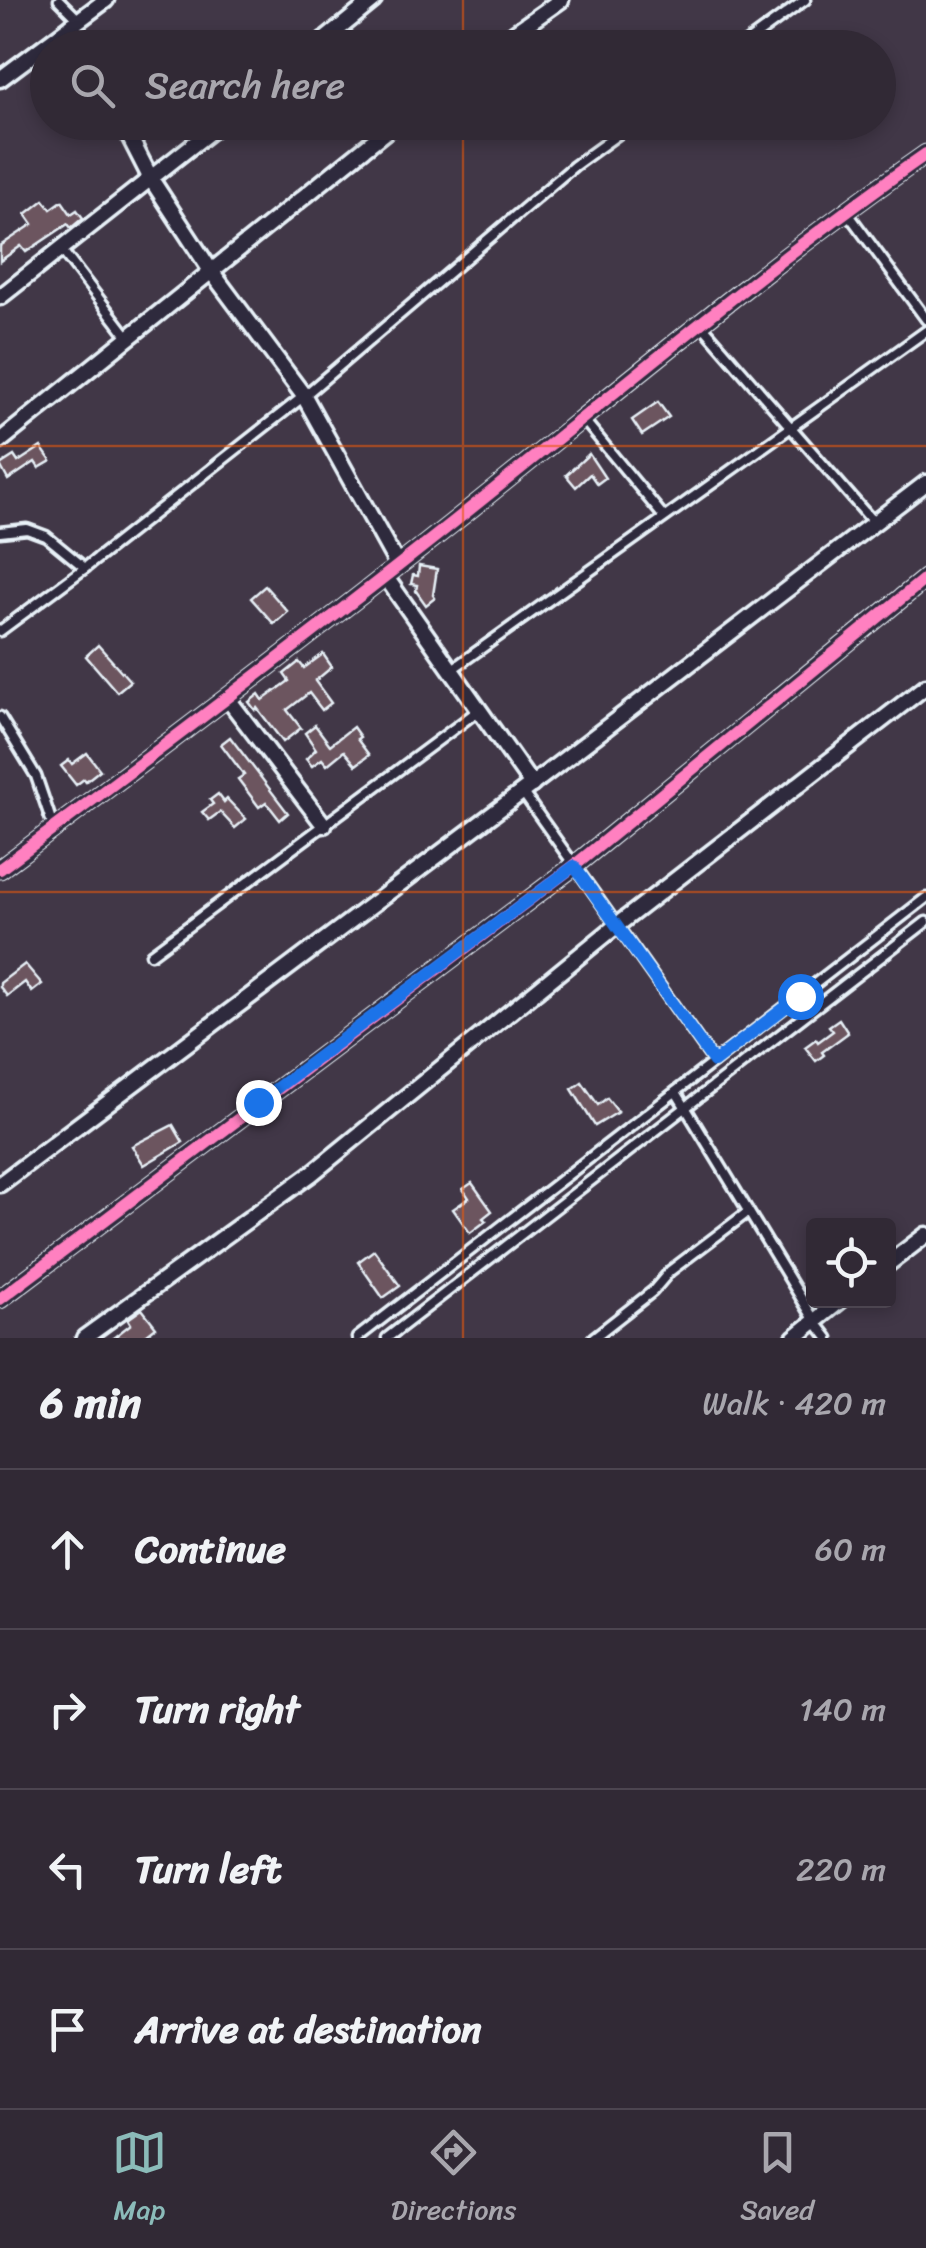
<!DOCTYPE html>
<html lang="en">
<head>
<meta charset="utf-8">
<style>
  body { margin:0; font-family:Sriracha,sans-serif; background:#39313d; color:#f1f3f6 }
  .controls { position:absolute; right:30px; bottom:30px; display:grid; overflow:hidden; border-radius:10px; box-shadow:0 5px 15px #0003 }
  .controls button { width:90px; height:90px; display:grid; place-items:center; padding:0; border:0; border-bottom:2px solid #4c4550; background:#312935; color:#f1f3f6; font:50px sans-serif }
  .stop { position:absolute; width:30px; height:30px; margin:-22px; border:8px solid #1a73e8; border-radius:50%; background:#fff }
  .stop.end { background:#1a73e8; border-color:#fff; box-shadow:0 2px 10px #0008 }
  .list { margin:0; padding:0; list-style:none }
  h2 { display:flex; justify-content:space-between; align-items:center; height:130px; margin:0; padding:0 40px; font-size:42px }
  h2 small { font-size:32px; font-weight:400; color:#a8a6ad }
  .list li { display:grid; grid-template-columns:65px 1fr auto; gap:30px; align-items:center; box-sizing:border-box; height:160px; padding:0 40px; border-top:2px solid #4c4550 }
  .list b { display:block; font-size:38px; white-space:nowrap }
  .list em { font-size:32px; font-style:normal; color:#a8a6ad }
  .icon { flex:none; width:55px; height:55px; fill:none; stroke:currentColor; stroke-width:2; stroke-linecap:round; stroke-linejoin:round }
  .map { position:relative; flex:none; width:926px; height:1338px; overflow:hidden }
  .search { position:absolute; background:#312935; box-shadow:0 5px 15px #0003; left:30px; right:30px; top:30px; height:110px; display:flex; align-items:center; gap:25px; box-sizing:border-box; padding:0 35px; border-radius:55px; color:#a8a6ad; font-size:38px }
  .sheet { height:770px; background:#312935 }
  nav { display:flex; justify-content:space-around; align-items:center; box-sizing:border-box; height:140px; border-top:2px solid #4c4550; background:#312935; font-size:28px; color:#a8a6ad }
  nav a { display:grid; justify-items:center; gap:5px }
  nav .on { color:#8bbbb9 }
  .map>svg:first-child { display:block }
  .building { fill:#6c545e; stroke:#e8f1f8; stroke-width:2.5 }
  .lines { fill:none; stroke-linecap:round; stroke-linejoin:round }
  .lane-casing { stroke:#e8f1f8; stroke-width:15 }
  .street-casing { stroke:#e8f1f8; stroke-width:21 }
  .lane { stroke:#2f2a3d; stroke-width:8 }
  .street { stroke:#2f2a3d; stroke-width:14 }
  .cycleway-casing { stroke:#2f2a3d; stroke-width:19 }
  .cycleway { stroke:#ff80c0; stroke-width:12 }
  .route { stroke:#1a73e8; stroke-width:12 }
  .grid { fill:none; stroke:#e8590c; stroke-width:2.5; stroke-opacity:0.55 }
</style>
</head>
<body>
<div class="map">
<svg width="926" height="1338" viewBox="0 0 926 1338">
  <rect width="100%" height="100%" fill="#413747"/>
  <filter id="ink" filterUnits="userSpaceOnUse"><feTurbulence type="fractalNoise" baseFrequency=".01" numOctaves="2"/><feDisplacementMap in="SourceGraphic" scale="20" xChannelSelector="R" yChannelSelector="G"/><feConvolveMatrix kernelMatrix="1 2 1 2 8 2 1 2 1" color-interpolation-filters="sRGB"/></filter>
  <g filter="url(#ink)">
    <g class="building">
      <polygon points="44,200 51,209 62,201 71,214 77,210 83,218 71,228 68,224 26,252 21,246 0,261 0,246 33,224 26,214"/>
      <polygon points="658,402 669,417 642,435 632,420"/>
      <polygon points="41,447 51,461 39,468 35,462 8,480 0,465 14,456 18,462"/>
      <polygon points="589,454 605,478 597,484 590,474 576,487 566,475"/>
      <polygon points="419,566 437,569 433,595 435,598 426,605 416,591 417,585 411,584 413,575 418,576"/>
      <polygon points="265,586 288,612 274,624 251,598"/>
      <polygon points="98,645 130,681 117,692 86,656"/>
      <polygon points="323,654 332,667 315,681 331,703 322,710 309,693 287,710 301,728 283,742 257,708 255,710 249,702 259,694 263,700 289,681 284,674 299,662 304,668"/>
      <polygon points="315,725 330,745 353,727 360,737 357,739 369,755 356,765 344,751 327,765 322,759 312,766 306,759 316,749 305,733"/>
      <polygon points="230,737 288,813 280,820 266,802 259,807 238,779 244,775 221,744"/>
      <polygon points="87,753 100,770 86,781 84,779 76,785 61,766 69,760 72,764"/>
      <polygon points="218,794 224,802 227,799 246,819 235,828 220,812 209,820 202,812 213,804 210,800"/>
      <polygon points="25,964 42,984 32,992 25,982 7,996 0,987 0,983"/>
      <polygon points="839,1019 848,1033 822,1052 824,1055 816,1061 805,1047 816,1039 818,1042 833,1031 829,1026"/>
      <polygon points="582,1082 598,1105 607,1098 618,1112 595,1126 572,1089"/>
      <polygon points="173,1125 183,1142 144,1165 132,1146"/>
      <polygon points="472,1183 492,1211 483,1218 486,1221 470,1233 453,1209 469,1198 463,1189"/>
      <polygon points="374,1250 400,1286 383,1298 358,1262"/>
      <polygon points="142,1309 156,1327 142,1338 113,1338 131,1324 128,1319"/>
    </g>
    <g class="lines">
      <defs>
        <g id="lane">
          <polyline points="59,0 79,20"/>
          <polyline points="739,48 805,0"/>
          <polyline points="847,212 926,319"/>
          <polyline points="60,248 129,338"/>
          <polyline points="701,324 874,523"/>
          <polyline points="583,419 664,517"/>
          <polyline points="0,532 27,529 46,536 85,568"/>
          <polyline points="0,631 85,568 304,396 574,166 635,122"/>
          <polyline points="451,670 926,331"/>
          <polyline points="0,717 36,776 54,829"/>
          <polyline points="523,793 714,1062"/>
          <polyline points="151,954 479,710"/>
          <polyline points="676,1092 815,1321 828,1338"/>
          <polyline points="357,1338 926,898"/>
          <polyline points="387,1338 926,922"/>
          <polyline points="593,1338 653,1291 670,1271 748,1212"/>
        </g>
        <g id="street">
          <polyline points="72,25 83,48"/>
          <polyline points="315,48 374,0"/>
          <polyline points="493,48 561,0"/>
          <polyline points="0,79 106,0"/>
          <polyline points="122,122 151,179 211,271 304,396 398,566"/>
          <polyline points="0,297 222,122"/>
          <polyline points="0,441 397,122"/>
          <polyline points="385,576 532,785"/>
          <polyline points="228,699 324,825"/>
          <path d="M0 869C158 751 316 632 470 509 620 389 768 264 926 154"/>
          <polyline points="0,1184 522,792 926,483"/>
          <polyline points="888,1264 926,1235"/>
          <polyline points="0,1299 574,866 926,578"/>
          <polyline points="84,1338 311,1174 616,926 926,686"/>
          <polyline points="794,1338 841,1300"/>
        </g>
      </defs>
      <use href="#lane" class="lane-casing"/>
      <use href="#street" class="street-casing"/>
      <use href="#lane" class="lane"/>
      <use href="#street" class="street"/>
      <defs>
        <g id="cycleway">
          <path d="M0 869C158 751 316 632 470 509 620 389 768 264 926 154"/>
          <polyline points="0,1299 574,866 926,578"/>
        </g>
      </defs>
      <use href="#cycleway" class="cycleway-casing"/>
      <use href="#cycleway" class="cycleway"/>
    </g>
  </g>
  <g class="lines" filter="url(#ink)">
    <polyline class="route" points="258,1102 574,866 714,1062 800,996"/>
  </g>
  <path class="grid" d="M463 0V48M463 122V1338M0 446H926M0 892H926"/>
</svg>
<div class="controls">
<button><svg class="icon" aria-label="locate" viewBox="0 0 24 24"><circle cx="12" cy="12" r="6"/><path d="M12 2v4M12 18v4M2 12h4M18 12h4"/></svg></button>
</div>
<div class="stop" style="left:800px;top:996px"></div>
<div class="stop end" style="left:258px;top:1102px"></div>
<div class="search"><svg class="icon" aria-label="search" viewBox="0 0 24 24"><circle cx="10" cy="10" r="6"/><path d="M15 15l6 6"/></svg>Search here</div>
</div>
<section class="sheet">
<h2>6 min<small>Walk · 420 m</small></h2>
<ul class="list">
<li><svg class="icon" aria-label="ahead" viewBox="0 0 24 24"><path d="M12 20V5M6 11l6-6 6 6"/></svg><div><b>Continue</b></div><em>60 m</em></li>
<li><svg class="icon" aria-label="right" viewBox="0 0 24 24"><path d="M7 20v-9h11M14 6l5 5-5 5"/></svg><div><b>Turn right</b></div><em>140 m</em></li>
<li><svg class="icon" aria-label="left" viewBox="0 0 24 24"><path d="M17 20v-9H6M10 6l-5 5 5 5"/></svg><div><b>Turn left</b></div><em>220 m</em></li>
<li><svg class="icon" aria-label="arrive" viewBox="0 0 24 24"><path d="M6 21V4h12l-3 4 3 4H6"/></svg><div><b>Arrive at destination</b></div></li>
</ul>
</section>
<nav>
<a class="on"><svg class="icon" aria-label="map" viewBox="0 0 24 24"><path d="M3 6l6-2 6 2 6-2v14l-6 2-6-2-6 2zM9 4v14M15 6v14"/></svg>Map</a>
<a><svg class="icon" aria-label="directions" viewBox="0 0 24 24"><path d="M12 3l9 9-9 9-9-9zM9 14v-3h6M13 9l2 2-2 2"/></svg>Directions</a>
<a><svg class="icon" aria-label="saved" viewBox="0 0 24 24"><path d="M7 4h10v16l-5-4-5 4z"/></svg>Saved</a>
</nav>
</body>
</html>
